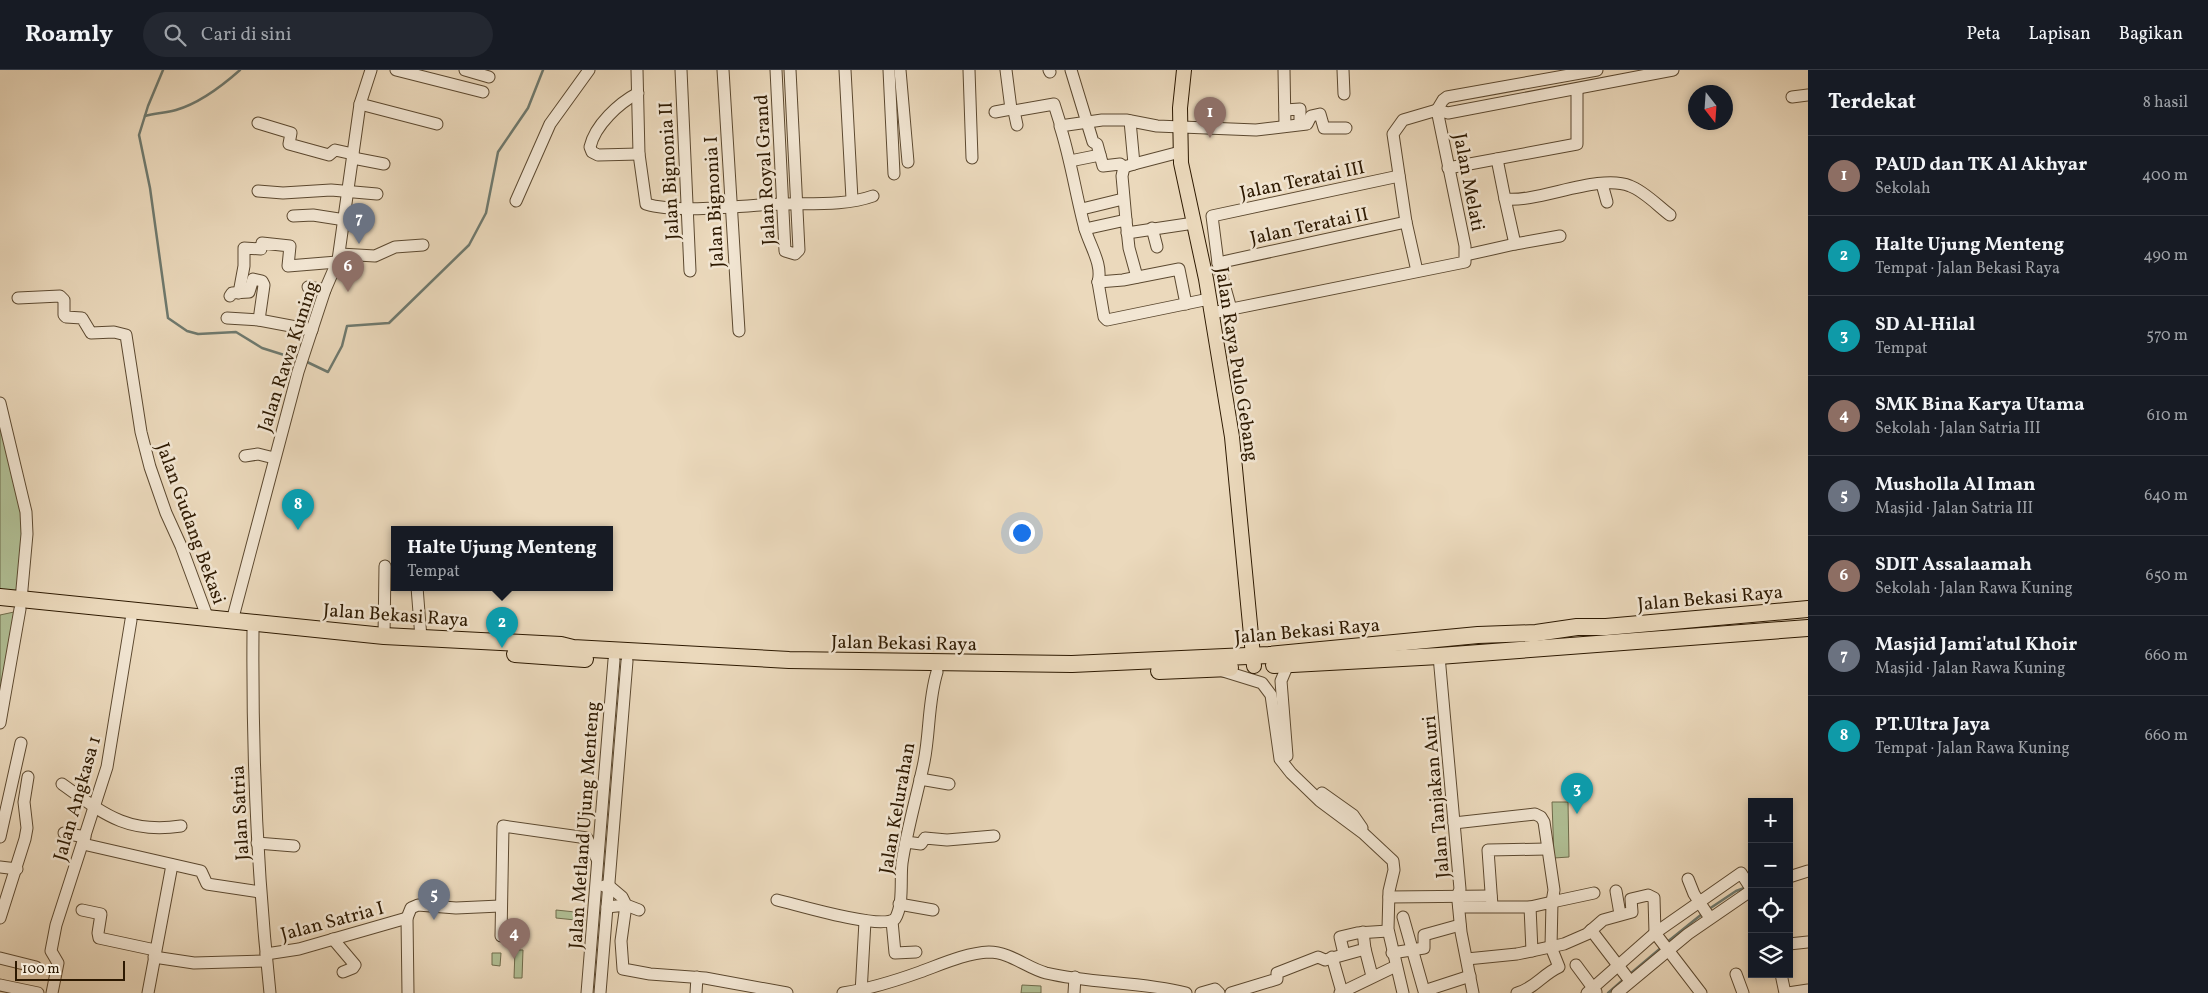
<!DOCTYPE html>
<html lang="id">
<head>
<meta charset="utf-8">
<style>
  body { margin:0; font-family:Vollkorn,serif; background:#242831; color:#f1f3f6 }
  .controls { position:absolute; right:15px; bottom:15px; display:grid; overflow:hidden; border-radius:0px; box-shadow:0 2px 8px #0003 }
  .controls button { width:45px; height:45px; display:grid; place-items:center; padding:0; border:0; border-bottom:1px solid #363941; background:#171b24; color:#f1f3f6; font:25px sans-serif }
  .compass { position:absolute; left:1688px; top:15px; width:45px; height:45px; border-radius:50%; background:#171b24; box-shadow:0 2px 8px #0003; rotate:163deg }
  .scale { position:absolute; left:15px; bottom:12px; width:110px; box-sizing:border-box; padding-left:5px; border:2px solid #2d1901; border-top:0; font-size:14px; line-height:18px; white-space:nowrap; color:#2d1901; -webkit-text-stroke:4px #f2e6d3; paint-order:stroke }
  .you { position:absolute; left:1021px; top:462px; width:18px; height:18px; margin:-12px; border:4px solid #fff; border-radius:50%; background:#1a73e8; box-shadow:0 0 0 8px #1a73e833 }
  .badge { display:grid; place-items:center; width:32px; height:32px; border-radius:50%; background:#ea580c; color:#fff; font-size:16px; font-weight:700 }
  .pin { position:absolute; translate:-50% -41px; filter:drop-shadow(0 1px 2px #0008) }
  .pin::after { content:''; position:absolute; top:26px; width:18px; height:15px; background:inherit; clip-path:polygon(0 0,100% 0,50% 100%) }
  .popup { position:absolute; left:391px; top:456px; width:222px; height:65px; box-sizing:border-box; display:grid; place-content:center; border-radius:0px; background:#171b24; filter:drop-shadow(0 1px 4px #0005); font-size:16px; white-space:nowrap; color:#9ea1a6 }
  .popup b { font-size:19px; color:#f1f3f6 }
  .popup::after { content:''; position:absolute; left:50%; top:100%; margin-left:-10px; border:10px solid transparent; border-top-color:#171b24 }
  .list { margin:0; padding:0; list-style:none }
  h2 { display:flex; justify-content:space-between; align-items:center; height:65px; margin:0; padding:0 20px; font-size:21px }
  h2 small { font-size:16px; font-weight:400; color:#9ea1a6 }
  .list li { display:grid; grid-template-columns:32px 1fr auto; gap:15px; align-items:center; box-sizing:border-box; height:80px; padding:0 20px; border-top:1px solid #363941 }
  .list b { display:block; font-size:19px; white-space:nowrap }
  .list p { margin:0; font-size:16px; white-space:nowrap; color:#9ea1a6 }
  .list em { font-size:16px; font-style:normal; color:#9ea1a6 }
  .icon { flex:none; width:28px; height:28px; fill:none; stroke:currentColor; stroke-width:2; stroke-linecap:round; stroke-linejoin:round }
  .map { position:relative; flex:none; width:1808px; height:923px; overflow:hidden }
  header { display:flex; align-items:center; gap:30px; box-sizing:border-box; height:70px; padding:0 25px; background:#171b24; border-bottom:1px solid #363941 }
  header strong { font-size:24px }
  nav { display:flex; gap:28px; margin-inline-start:auto; font-size:18px }
  .search { width:350px; height:45px; background:#242831; display:flex; align-items:center; gap:12px; box-sizing:border-box; padding:0 18px; border-radius:28px; color:#9ea1a6; font-size:19px }
  main { display:flex }
  aside { flex:1; background:#171b24 }
  .map>svg:first-child { display:block }
  .green { fill:#b1c096; stroke:#6f6c4c }
  .lines { fill:none; stroke-linecap:round; stroke-linejoin:round }
  .stream { stroke:#6e796e; stroke-width:2.5 }
  .minor-casing { stroke:#5c4930; stroke-width:13 }
  .major-casing { stroke:#2d1901; stroke-width:16 }
  .highway-casing { stroke:#2d1901; stroke-width:18 }
  .minor { stroke:#f2e6d3; stroke-width:11 }
  .major { stroke:#ebd9bc; stroke-width:14 }
  .highway { stroke:#ebd9bc; stroke-width:16 }
  .labels { text-anchor:middle; stroke-width:5; stroke-linejoin:round; paint-order:stroke }
  .street-label { font-size:19px; fill:#2d1901; stroke:#f2e6d3 }
</style>
</head>
<body>
<header>
<strong>Roamly</strong>
<div class="search"><svg class="icon" aria-label="search" viewBox="0 0 24 24"><circle cx="10" cy="10" r="6"/><path d="M15 15l6 6"/></svg>Cari di sini</div>
<nav><a>Peta</a><a>Lapisan</a><a>Bagikan</a></nav>
</header>
<main>
<div class="map">
<svg width="1808" height="923" viewBox="0 0 1808 923">
  <rect width="100%" height="100%" fill="#ebd9bc"/>
  <filter id="stains"><feTurbulence type="fractalNoise" baseFrequency=".004" numOctaves="4"/><feColorMatrix values="0 0 0 0 .2 0 0 0 0 .09 0 0 0 0 .02 0 0 0 .5 -.17"/></filter>
  <radialGradient id="worn" r=".72"><stop offset=".6" stop-color="#630" stop-opacity="0"/><stop offset="1" stop-color="#630" stop-opacity=".3"/></radialGradient>
  <g class="green">
    <polygon points="0,333 26,442 21,530 0,527"/>
    <polygon points="14,542 0,653 0,545"/>
    <polygon points="1552,732 1568,732 1569,787 1554,788"/>
    <polygon points="556,840 585,843 585,851 556,848"/>
    <polygon points="515,880 523,880 522,908 514,908"/>
    <polygon points="492,883 501,883 500,896 492,895"/>
    <polygon points="1022,915 1041,916 1041,923 1021,923"/>
  </g>
  <g class="lines">
    <g class="stream">
      <polyline points="163,0 148,36 139,65 150,118 168,248 187,261 198,264 236,262 262,278 300,290"/>
      <path d="M145 46C155 43 166 43 176 40 200 33 222 16 240 0"/>
      <polyline points="305,291 328,302 342,276 347,256 389,253 469,175 486,143 498,82 528,38 543,0"/>
      <polyline points="1709,839 1736,821 1747,817"/>
      <polyline points="1666,873 1702,844"/>
      <polyline points="1630,904 1662,877"/>
      <polyline points="1608,923 1624,909"/>
    </g>
    <defs>
      <g id="minor">
        <polyline points="396,0 483,22"/>
        <polyline points="465,0 489,7"/>
        <path d="M637 0 639 84 646 134C679 144 745 135 781 134 810 133 845 136 873 126"/>
        <polyline points="681,0 690,201"/>
        <polyline points="723,0 739,261"/>
        <polyline points="776,0 785,181 795,184 799,180 790,0"/>
        <polyline points="845,0 852,129"/>
        <polyline points="889,0 894,104"/>
        <polyline points="900,0 908,92"/>
        <polyline points="969,0 972,88"/>
        <polyline points="1006,0 1011,39 1014,41 1017,55"/>
        <polyline points="1049,0 1050,2"/>
        <polyline points="1071,0 1093,72 1097,74 1103,96 1120,94 1124,97 1134,94 1130,51"/>
        <polyline points="1284,0 1285,56"/>
        <polyline points="1343,0 1344,24"/>
        <path d="M638 23C619 33 595 55 590 77L592 82 598 85 639 84"/>
        <polyline points="1792,27 1808,25"/>
        <polyline points="360,34 437,54"/>
        <polyline points="1285,40 1300,39 1300,54"/>
        <polyline points="1437,40 1448,43 1673,0"/>
        <polyline points="1437,40 1443,30 1447,27 1597,0"/>
        <polyline points="1014,41 1054,34 1060,53"/>
        <polyline points="995,42 1011,39"/>
        <polyline points="258,53 291,63 289,74 329,85 335,80 353,84"/>
        <polyline points="353,88 384,94"/>
        <polyline points="1497,89 1505,129"/>
        <polyline points="1070,91 1100,85"/>
        <polyline points="1134,94 1180,82"/>
        <polyline points="1124,97 1122,106 1126,150"/>
        <polyline points="1448,98 1577,74 1577,20"/>
        <polyline points="1602,114 1607,132"/>
        <polyline points="258,121 283,123 331,120 377,124"/>
        <polyline points="516,131 550,54 589,0"/>
        <polyline points="1082,139 1123,129"/>
        <polyline points="293,146 313,145 345,150"/>
        <polyline points="1152,158 1157,177"/>
        <polyline points="1085,159 1126,150 1129,178 1137,207"/>
        <polyline points="1127,163 1194,153"/>
        <path d="M1515 174 1505 129C1538 133 1599 103 1630 116 1644 121 1658 136 1670 145"/>
        <polyline points="340,184 375,186 395,177 423,175"/>
        <polyline points="1466,185 1515,174 1560,166"/>
        <polyline points="1218,193 1406,152"/>
        <polyline points="1417,201 1406,152 1393,64 1403,50 1437,40"/>
        <path d="M1098 212C1103 195 1090 176 1085 159 1076 126 1071 90 1060 56L1102 50H1126L1157 56 1256 60 1307 54 1311 46 1320 44 1324 58H1346"/>
        <polyline points="1098,212 1104,247 1107,250 1209,229"/>
        <polyline points="1098,212 1123,210 1179,199 1186,234"/>
        <polyline points="308,217 325,220"/>
        <polyline points="239,223 244,196 244,178 261,179 262,173 290,176 288,196 337,192"/>
        <polyline points="230,226 232,223 249,222 253,209 262,211 264,215 259,250"/>
        <polyline points="18,228 60,226 64,230 64,245 66,247 82,248 91,263 114,262 126,265 141,362 150,397 166,443 181,476 208,549"/>
        <polyline points="1231,239 1218,193 1212,146 1399,106"/>
        <polyline points="1212,243 1465,192 1465,176 1437,40"/>
        <polyline points="227,248 259,250 312,260"/>
        <polyline points="0,333 26,442 27,464 21,530"/>
        <polyline points="245,386 258,384 274,388"/>
        <polyline points="417,517 421,568"/>
        <polyline points="232,551 298,302 325,220 338,190 360,34 371,0"/>
        <path d="M253 561C252 682 257 802 270 923"/>
        <polyline points="384,566 385,496"/>
        <polyline points="1439,586 1460,819 1457,827"/>
        <polyline points="1220,600 1262,613 1271,625 1280,689 1291,703 1320,731 1363,763 1393,791 1394,800 1389,821 1388,859 1403,923"/>
        <polyline points="0,653 20,539"/>
        <polyline points="1287,686 1281,611 1286,599 1292,594"/>
        <polyline points="920,709 949,714"/>
        <path d="M62 714C104 744 127 764 181 756"/>
        <polyline points="1322,723 1353,745 1362,758"/>
        <polyline points="1454,753 1535,744 1541,747 1544,752 1554,820 1552,832 1594,823"/>
        <polyline points="64,763 85,767"/>
        <polyline points="0,767 21,673"/>
        <polyline points="906,772 921,774 925,768 947,770 994,766"/>
        <polyline points="257,773 294,776"/>
        <polyline points="83,774 201,801 207,814 260,822"/>
        <polyline points="0,797 17,799"/>
        <polyline points="1789,807 1808,801"/>
        <polyline points="1688,809 1694,824 1710,848"/>
        <polyline points="604,816 609,816 622,827 626,835 639,840"/>
        <polyline points="1616,821 1620,844"/>
        <polyline points="1389,827 1491,826"/>
        <path d="M777 830C799 835 879 860 895 849 904 834 900 810 902 793 907 759 917 726 924 692 930 662 928 631 937 602"/>
        <polyline points="1458,831 1461,862 1473,923"/>
        <polyline points="899,834 933,840"/>
        <polyline points="1492,836 1488,780 1547,779"/>
        <polyline points="607,837 626,835 621,871 623,899 650,904 705,908 787,923"/>
        <path d="M1459 837H1530L1552 832 1551 877 1559 897C1543 904 1534 919 1517 923"/>
        <polyline points="1530,837 1532,881"/>
        <polyline points="82,840 101,844 98,863 99,868 155,880"/>
        <polyline points="1403,847 1424,921 1470,906"/>
        <polyline points="0,848 25,769 27,758 24,732 28,707"/>
        <polyline points="892,851 895,883 916,882"/>
        <polyline points="1591,860 1630,911"/>
        <polyline points="501,866 503,756 587,768 597,789"/>
        <polyline points="333,869 355,895 353,898 343,902"/>
        <polyline points="1789,874 1808,872"/>
        <polyline points="1365,879 1372,906"/>
        <polyline points="1392,883 1424,878 1424,865 1460,855"/>
        <polyline points="266,884 299,879 407,848"/>
        <polyline points="1344,884 1340,867 1357,863 1388,861"/>
        <polyline points="154,887 194,893 266,891"/>
        <polyline points="1332,887 1342,922"/>
        <polyline points="0,888 36,897"/>
        <polyline points="1467,889 1517,884 1564,874 1587,864 1603,850 1632,842 1631,829 1648,825 1654,828 1655,863 1701,923"/>
        <polyline points="1576,895 1596,922"/>
        <polyline points="1736,904 1743,923"/>
        <polyline points="1781,904 1785,923"/>
        <polyline points="0,915 38,923"/>
        <polyline points="52,923 58,893 51,881 56,855 107,697 131,550"/>
        <polyline points="148,923 172,795"/>
        <polyline points="408,923 407,848 411,838 418,835 456,838 500,836"/>
        <polyline points="587,923 614,590"/>
        <polyline points="600,923 627,591"/>
        <polyline points="696,923 697,907"/>
        <path d="M843 923C869 919 895 911 920 902 942 894 966 883 989 882 1010 882 1027 898 1046 903 1092 914 1140 911 1186 923"/>
        <polyline points="861,923 865,851"/>
        <polyline points="1074,923 1075,907"/>
        <polyline points="1201,923 1215,919 1219,923"/>
        <polyline points="1231,923 1277,909 1277,903 1318,887 1325,890 1365,879 1363,862"/>
        <polyline points="1340,923 1396,896"/>
        <polyline points="1587,923 1655,863 1741,803 1752,820"/>
        <polyline points="1617,923 1688,864 1752,820"/>
        <polyline points="1788,923 1808,920"/>
      </g>
      <polyline id="major" points="1184,0 1180,38 1181,93 1206,209 1232,367 1254,596"/>
      <g id="highway">
        <polyline points="0,527 384,566 561,575 573,578 789,590 1072,594 1269,585 1478,565 1536,563 1577,557 1606,557 1808,539"/>
        <polyline points="515,584 585,589"/>
        <polyline points="1274,595 1439,586 1808,558"/>
        <polyline points="1159,601 1230,598"/>
      </g>
    </defs>
    <use href="#minor" class="minor-casing"/>
    <use href="#major" class="major-casing"/>
    <use href="#highway" class="highway-casing"/>
    <use href="#minor" class="minor"/>
    <use href="#major" class="major"/>
    <use href="#highway" class="highway"/>
  </g>
  <g class="labels">
    <g class="street-label">
      <text transform="translate(764 100) rotate(-93)" y="7">Jalan Royal Grand</text>
      <text transform="translate(668 101) rotate(-93)" y="7">Jalan Bignonia II</text>
      <text transform="translate(1302 109) rotate(-12)" y="7">Jalan Teratai III</text>
      <text transform="translate(1470 112) rotate(79)" y="7">Jalan Melati</text>
      <text transform="translate(713 132) rotate(-93)" y="7">Jalan Bignonia I</text>
      <text transform="translate(1309 155) rotate(-12)" y="7">Jalan Teratai II</text>
      <text transform="translate(287 286) rotate(-72)" y="7">Jalan Rawa Kuning</text>
      <text transform="translate(1238 294) rotate(81)" y="7">Jalan Raya Pulo Gebang</text>
      <text transform="translate(192 453) rotate(70)" y="7">Jalan Gudang Bekasi</text>
      <text transform="translate(1710 527) rotate(-5)" y="7">Jalan Bekasi Raya</text>
      <text transform="translate(396 544) rotate(4)" y="7">Jalan Bekasi Raya</text>
      <text transform="translate(1307 560) rotate(-5)" y="7">Jalan Bekasi Raya</text>
      <text transform="translate(904 572) rotate(1)" y="7">Jalan Bekasi Raya</text>
      <text transform="translate(1435 727) rotate(-95)" y="7">Jalan Tanjakan Auri</text>
      <text transform="translate(76 728) rotate(-74)" y="7">Jalan Angkasa 1</text>
      <text transform="translate(896 738) rotate(-80)" y="7">Jalan Kelurahan</text>
      <text transform="translate(239 743) rotate(-93)" y="7">Jalan Satria</text>
      <text transform="translate(583 755) rotate(-86)" y="7">Jalan Metland Ujung Menteng</text>
      <text transform="translate(332 850) rotate(-15)" y="7">Jalan Satria I</text>
    </g>
  </g>
  <rect width="100%" height="100%" filter="url(#stains)"/>
  <rect width="100%" height="100%" fill="url(#worn)"/>
</svg>
<div class="controls">
<button>+</button>
<button>−</button>
<button><svg class="icon" aria-label="locate" viewBox="0 0 24 24"><circle cx="12" cy="12" r="6"/><path d="M12 2v4M12 18v4M2 12h4M18 12h4"/></svg></button>
<button><svg class="icon" aria-label="layers" viewBox="0 0 24 24"><path d="M12 4l9 5-9 5-9-5zM3 14l9 5 9-5"/></svg></button>
</div>
<svg class="compass" viewBox="-18 -18 36 36"><path d="M0-13l5 13h-10z" fill="#e53935"/><path d="M0 13l5-13h-10z" fill="#9ea1a6"/></svg>
<div class="scale">100 m</div>
<div class="you"></div>
<div class="pin badge" style="left:1210px;top:68px;background:#8d6e63">1</div>
<div class="pin badge" style="left:502px;top:578px;background:#0f9aa8">2</div>
<div class="popup"><b>Halte Ujung Menteng</b>Tempat</div>
<div class="pin badge" style="left:1577px;top:744px;background:#0f9aa8">3</div>
<div class="pin badge" style="left:514px;top:889px;background:#8d6e63">4</div>
<div class="pin badge" style="left:434px;top:850px;background:#6b7280">5</div>
<div class="pin badge" style="left:348px;top:222px;background:#8d6e63">6</div>
<div class="pin badge" style="left:359px;top:174px;background:#6b7280">7</div>
<div class="pin badge" style="left:298px;top:460px;background:#0f9aa8">8</div>
</div>
<aside>
<h2>Terdekat<small>8 hasil</small></h2>
<ul class="list">
<li><span class="badge" style="background:#8d6e63">1</span><div><b>PAUD dan TK Al Akhyar</b><p>Sekolah</p></div><em>400 m</em></li>
<li><span class="badge" style="background:#0f9aa8">2</span><div><b>Halte Ujung Menteng</b><p>Tempat · Jalan Bekasi Raya</p></div><em>490 m</em></li>
<li><span class="badge" style="background:#0f9aa8">3</span><div><b>SD Al-Hilal</b><p>Tempat</p></div><em>570 m</em></li>
<li><span class="badge" style="background:#8d6e63">4</span><div><b>SMK Bina Karya Utama</b><p>Sekolah · Jalan Satria III</p></div><em>610 m</em></li>
<li><span class="badge" style="background:#6b7280">5</span><div><b>Musholla Al Iman</b><p>Masjid · Jalan Satria III</p></div><em>640 m</em></li>
<li><span class="badge" style="background:#8d6e63">6</span><div><b>SDIT Assalaamah</b><p>Sekolah · Jalan Rawa Kuning</p></div><em>650 m</em></li>
<li><span class="badge" style="background:#6b7280">7</span><div><b>Masjid Jami'atul Khoir</b><p>Masjid · Jalan Rawa Kuning</p></div><em>660 m</em></li>
<li><span class="badge" style="background:#0f9aa8">8</span><div><b>PT.Ultra Jaya</b><p>Tempat · Jalan Rawa Kuning</p></div><em>660 m</em></li>
</ul>
</aside>
</main>
</body>
</html>
